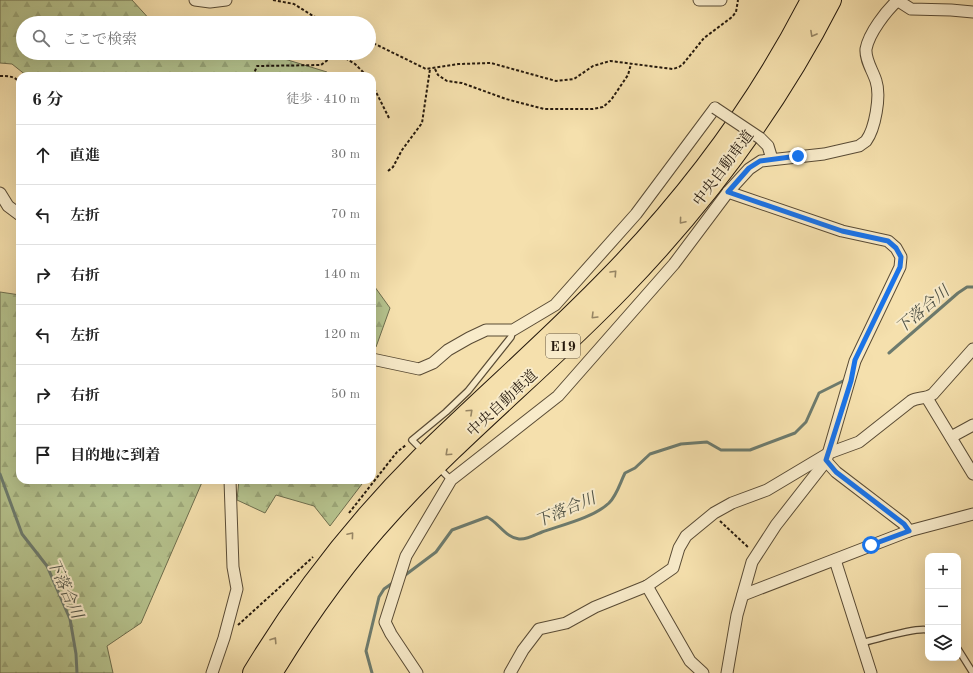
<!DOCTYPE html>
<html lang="ja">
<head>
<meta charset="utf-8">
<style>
  body { margin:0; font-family:"Old Standard TT","Noto Serif JP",serif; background:#f2f2f2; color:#222 }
  .controls { position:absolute; right:12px; bottom:12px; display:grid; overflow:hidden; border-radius:8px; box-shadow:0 4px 16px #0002 }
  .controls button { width:36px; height:36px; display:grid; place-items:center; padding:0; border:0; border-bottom:1px solid #e0e0e0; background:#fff; color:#222; font:20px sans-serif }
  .stop { position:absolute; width:12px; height:12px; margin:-9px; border:3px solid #1a73e8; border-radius:50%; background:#fff }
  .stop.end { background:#1a73e8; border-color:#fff; box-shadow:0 1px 4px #0008 }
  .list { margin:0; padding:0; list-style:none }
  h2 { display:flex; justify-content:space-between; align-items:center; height:52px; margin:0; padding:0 16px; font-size:17px }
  h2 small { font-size:13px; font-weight:400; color:#767676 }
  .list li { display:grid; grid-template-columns:26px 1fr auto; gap:12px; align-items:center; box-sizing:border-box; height:60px; padding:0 16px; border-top:1px solid #e0e0e0 }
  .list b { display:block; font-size:15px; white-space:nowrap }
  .list em { font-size:13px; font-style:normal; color:#767676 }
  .icon { flex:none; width:22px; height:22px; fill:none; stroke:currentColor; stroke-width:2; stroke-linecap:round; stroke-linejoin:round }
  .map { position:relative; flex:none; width:973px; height:673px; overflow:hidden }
  .search { position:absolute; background:#fff; box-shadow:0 4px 16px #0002; left:16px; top:16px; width:360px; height:44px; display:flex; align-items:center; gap:10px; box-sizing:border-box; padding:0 14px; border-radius:22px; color:#767676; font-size:15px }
  .panel { position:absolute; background:#fff; box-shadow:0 4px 16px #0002; left:16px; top:72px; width:360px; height:412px; border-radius:12px }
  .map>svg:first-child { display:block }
  .forest { fill:url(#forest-firs); stroke:#6e6e4e }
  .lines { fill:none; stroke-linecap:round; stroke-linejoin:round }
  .stream { stroke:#6d7b6e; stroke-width:3 }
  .lane-casing { stroke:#594b35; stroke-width:8 }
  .street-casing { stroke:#594b35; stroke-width:13 }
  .highway-casing { stroke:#25190d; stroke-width:22 }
  .path { stroke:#25190d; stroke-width:2; stroke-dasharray:3 2; stroke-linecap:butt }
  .lane { stroke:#f8ebca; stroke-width:5.5 }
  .street { stroke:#f8ebca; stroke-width:11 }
  .highway { stroke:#f5e0ad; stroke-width:20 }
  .street-bridge-casing { stroke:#594b35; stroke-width:13; stroke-linecap:butt }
  .street-bridge { stroke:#f8ebca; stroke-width:11 }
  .oneway { stroke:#978665 }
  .route { stroke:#1a73e8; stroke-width:5 }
  .labels { text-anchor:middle; stroke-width:4; stroke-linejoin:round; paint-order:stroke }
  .shield { fill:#f8ebca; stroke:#645846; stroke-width:1 }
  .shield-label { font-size:14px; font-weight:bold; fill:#25190d }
  .street-label { font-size:15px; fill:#25190d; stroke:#f8ebca }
  .water-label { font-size:16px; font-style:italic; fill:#4f5246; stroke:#f8ebca }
</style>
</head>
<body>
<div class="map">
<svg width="973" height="673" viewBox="0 0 973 673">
  <defs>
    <pattern id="forest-firs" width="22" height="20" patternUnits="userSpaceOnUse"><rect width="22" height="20" fill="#b6c38e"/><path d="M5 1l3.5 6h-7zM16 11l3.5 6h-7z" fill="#9ca779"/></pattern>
  </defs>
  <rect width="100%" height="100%" fill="#f5e0ad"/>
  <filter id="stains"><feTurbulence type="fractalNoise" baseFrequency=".005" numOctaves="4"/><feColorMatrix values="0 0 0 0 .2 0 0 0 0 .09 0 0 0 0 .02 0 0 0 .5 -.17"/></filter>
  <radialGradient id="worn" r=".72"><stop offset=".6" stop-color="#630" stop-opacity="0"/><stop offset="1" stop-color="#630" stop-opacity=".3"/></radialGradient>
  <g class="forest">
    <polygon points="0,0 132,0 153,23 23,23 23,53 265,53 327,72 327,76 27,76 12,64 0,63"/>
    <polygon points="372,283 390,308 376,347 372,346"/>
    <polygon points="0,292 20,295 20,480 203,480 141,623 107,646 113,673 0,673"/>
    <polygon points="239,480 365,480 330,526 314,506 276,495 265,513 237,500"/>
  </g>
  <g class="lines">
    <g class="stream">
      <polyline points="889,353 958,293 967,287 973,287"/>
      <polyline points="0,474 22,534 47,566 70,619 76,654 77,673"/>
      <path d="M404 576 436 552 452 530 487 517C498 522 506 538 519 539 526 540 535 535 542 532 562 525 593 518 609 503 617 495 620 483 625 473L635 468 650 454 681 444 707 442 721 450H750L795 433 806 422 819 393 843 381"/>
      <polyline points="372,673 366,651 379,597 384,589 394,582"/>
    </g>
    <defs>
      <g id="lane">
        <polyline points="418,446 412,440 446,412 468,391 511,337 513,330"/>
        <polyline points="443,472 451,480"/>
        <path d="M861 643C876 640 915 627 928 630"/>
        <polyline points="958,649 973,673"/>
      </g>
      <g id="street">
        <polyline points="195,0 210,2 226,0"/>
        <polyline points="699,0 721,0"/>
        <polyline points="897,0 911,9 951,10 973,12"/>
        <polyline points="760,138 768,146 772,159"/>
        <polyline points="0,193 8,206 20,215"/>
        <polyline points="372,359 419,369 433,363 448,350 469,338 486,330 513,330 555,305 636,214 715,108"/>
        <polyline points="927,398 973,474"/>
        <polyline points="951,437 973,425"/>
        <polyline points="826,461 836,472 904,524 909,531"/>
        <polyline points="835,560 871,673"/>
        <polyline points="647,586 690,661 703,673"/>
        <polyline points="743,595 909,531 973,514"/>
        <polyline points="212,673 224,638 237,589 233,567 230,480"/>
        <path d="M417 673 391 634 385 622 406 556 451 480 558 396 674 264 728 192 749 169 761 161 824 154 859 146 866 141C875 129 881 96 876 81 873 71 865 60 866 49 869 33 886 11 898 0"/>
        <path d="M510 673 523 650 539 629 566 623 595 607 647 586 673 568 679 548 686 536 714 513 732 503 767 490 829 453 859 442 911 401C918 397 926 399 933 394L973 349"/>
        <polyline points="727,673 737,615 752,562 776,525 826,461 855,361 900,267 901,257 896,248 888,241 842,231 728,192"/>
      </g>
      <g id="highway">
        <path d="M253 673C300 595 357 522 421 458 483 397 549 340 609 278 689 196 759 102 811 0"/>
        <path d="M272 673C306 617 345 562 390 513 462 434 547 366 621 289 704 203 777 106 831 0"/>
      </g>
    </defs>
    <use href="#lane" class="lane-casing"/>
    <use href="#street" class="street-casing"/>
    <use href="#highway" class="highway-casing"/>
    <g class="path">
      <polyline points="273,0 294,4 313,16 330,23"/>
      <polyline points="369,41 426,69 458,64 491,63 556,81 574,79 593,66 610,61 673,69 679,67 683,64 704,38 732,17 736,12 738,0"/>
      <polyline points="337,53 355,64 367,76"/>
      <polyline points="435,69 438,75 447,81 462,83 506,99 544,109 593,109 603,107 611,100 628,75 631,64"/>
      <path d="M0 76C8 76 15 76 20 83"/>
      <polyline points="253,76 257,66 321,65 337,53"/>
      <polyline points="372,84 389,118"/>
      <polyline points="388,171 393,167 402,150 422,123 430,69"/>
      <polyline points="349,513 397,452 406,445"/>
      <polyline points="720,521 749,548"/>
      <polyline points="238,625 313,557"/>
    </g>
    <use href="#lane" class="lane"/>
    <use href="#street" class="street"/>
    <use href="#highway" class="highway"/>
    <defs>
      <polyline id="street-bridge" points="715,108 760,138"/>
    </defs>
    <use href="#street-bridge" class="street-bridge-casing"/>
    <use href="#street-bridge" class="street-bridge"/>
  </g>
  <defs><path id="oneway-chevron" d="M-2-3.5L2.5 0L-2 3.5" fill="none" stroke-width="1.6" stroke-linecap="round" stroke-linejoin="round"/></defs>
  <g class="oneway">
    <use href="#oneway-chevron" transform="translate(813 34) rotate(119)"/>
    <use href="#oneway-chevron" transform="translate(682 221) rotate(130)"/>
    <use href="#oneway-chevron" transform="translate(614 273) rotate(-47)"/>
    <use href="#oneway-chevron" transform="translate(594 316) rotate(135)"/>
    <use href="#oneway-chevron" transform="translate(470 412) rotate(-43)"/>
    <use href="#oneway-chevron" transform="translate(448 453) rotate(137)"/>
    <use href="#oneway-chevron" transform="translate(351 535) rotate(-50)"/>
    <use href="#oneway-chevron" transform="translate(274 640) rotate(-57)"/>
  </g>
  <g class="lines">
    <polyline class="route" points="798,156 760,161 749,168 728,192 842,231 888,241 896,248 901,257 900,267 855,360 851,381 826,460 836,472 904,524 909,531 871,545"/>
  </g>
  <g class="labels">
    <rect class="shield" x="546" y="334" width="34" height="24" rx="3"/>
    <g class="shield-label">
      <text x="563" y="351">E19</text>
    </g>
    <g class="street-label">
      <text transform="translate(723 168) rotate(-53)" y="5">中央自動車道</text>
      <text transform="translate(502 403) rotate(-43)" y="5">中央自動車道</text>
    </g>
    <g class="water-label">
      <text transform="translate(922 309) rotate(-40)" y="6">下落合川</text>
      <text transform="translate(565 509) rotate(-23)" y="6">下落合川</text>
      <text transform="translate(66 588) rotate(66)" y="6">下落合川</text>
    </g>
  </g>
  <rect width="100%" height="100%" filter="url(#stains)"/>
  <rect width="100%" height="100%" fill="url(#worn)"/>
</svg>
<div class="controls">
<button>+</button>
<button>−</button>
<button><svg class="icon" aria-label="layers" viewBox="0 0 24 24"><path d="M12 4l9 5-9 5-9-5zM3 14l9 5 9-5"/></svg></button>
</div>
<div class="stop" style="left:871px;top:545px"></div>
<div class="stop end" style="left:798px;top:156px"></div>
<div class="search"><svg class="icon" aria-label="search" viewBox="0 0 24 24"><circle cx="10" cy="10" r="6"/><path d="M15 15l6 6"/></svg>ここで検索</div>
<section class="panel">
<h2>6 分<small>徒歩 · 410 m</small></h2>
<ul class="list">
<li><svg class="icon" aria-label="ahead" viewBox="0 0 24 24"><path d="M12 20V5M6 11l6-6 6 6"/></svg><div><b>直進</b></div><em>30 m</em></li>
<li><svg class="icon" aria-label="left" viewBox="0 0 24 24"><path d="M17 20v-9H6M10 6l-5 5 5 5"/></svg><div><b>左折</b></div><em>70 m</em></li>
<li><svg class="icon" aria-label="right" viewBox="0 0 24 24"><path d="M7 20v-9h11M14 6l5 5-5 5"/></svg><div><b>右折</b></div><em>140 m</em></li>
<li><svg class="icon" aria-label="left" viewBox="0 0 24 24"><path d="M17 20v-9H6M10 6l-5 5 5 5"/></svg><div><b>左折</b></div><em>120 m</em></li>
<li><svg class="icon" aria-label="right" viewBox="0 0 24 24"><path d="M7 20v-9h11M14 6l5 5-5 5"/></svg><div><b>右折</b></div><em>50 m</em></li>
<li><svg class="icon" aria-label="arrive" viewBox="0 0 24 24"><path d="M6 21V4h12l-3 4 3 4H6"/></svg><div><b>目的地に到着</b></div></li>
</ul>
</section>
</div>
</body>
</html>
